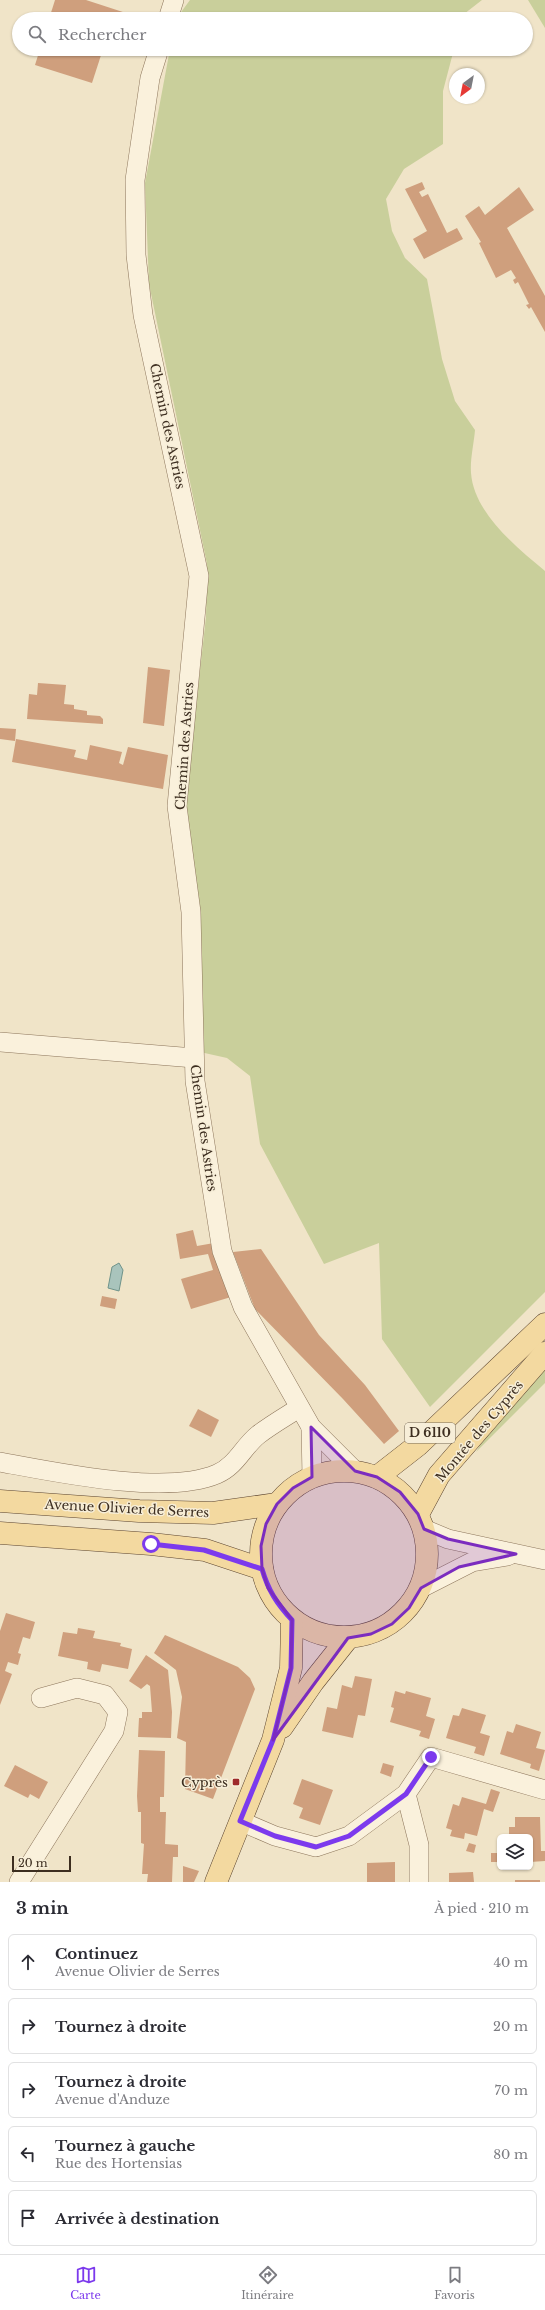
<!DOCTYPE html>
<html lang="fr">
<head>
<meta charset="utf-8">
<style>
  body { margin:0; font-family:"Libre Baskerville",serif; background:#f2f2f3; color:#2b2b33 }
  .controls { position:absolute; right:12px; bottom:12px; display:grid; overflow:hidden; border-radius:6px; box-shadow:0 1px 3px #0004 }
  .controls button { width:36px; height:36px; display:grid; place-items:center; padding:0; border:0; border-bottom:1px solid #e1e1e2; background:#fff; color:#2b2b33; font:20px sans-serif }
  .compass { position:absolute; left:449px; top:68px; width:36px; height:36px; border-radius:50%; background:#fff; box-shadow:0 1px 3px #0004; rotate:212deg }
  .scale { position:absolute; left:12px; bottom:10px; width:59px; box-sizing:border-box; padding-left:4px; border:2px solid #3d2e20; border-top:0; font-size:11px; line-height:14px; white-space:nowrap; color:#3d2e20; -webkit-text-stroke:3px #f7eed8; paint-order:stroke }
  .stop { position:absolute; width:12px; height:12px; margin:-9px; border:3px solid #7c3aed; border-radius:50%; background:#fff }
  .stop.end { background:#7c3aed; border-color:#fff; box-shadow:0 1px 4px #0008 }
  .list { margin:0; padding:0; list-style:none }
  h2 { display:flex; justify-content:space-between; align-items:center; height:52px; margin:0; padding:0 16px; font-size:17px }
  h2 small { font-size:13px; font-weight:400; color:#7c7c81 }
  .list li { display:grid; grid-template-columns:26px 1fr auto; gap:12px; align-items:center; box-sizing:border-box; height:56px; margin:0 8px 8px; padding:0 8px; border:1px solid #e1e1e2; border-radius:6px }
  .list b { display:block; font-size:15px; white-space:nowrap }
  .list p { margin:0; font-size:13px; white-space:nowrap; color:#7c7c81 }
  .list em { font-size:13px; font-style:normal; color:#7c7c81 }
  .icon { flex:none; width:22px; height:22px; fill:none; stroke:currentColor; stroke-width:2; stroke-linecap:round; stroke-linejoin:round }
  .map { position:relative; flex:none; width:545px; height:1882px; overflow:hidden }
  .search { position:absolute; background:#fff; box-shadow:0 1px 3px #0004; left:12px; right:12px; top:12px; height:44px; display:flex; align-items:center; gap:10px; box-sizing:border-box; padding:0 14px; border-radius:22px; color:#7c7c81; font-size:15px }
  .sheet { height:372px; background:#fff }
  nav { display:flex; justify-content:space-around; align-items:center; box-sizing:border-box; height:56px; border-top:1px solid #e1e1e2; background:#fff; font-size:11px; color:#7c7c81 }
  nav a { display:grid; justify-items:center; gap:2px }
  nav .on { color:#7c3aed }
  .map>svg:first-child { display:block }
  .green { fill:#c9cf9b }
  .water { fill:#a9c4bc; stroke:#6f938a }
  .building { fill:#cf9f7d }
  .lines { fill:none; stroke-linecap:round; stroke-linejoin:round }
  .minor-casing { stroke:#8d765c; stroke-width:20 }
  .major-casing { stroke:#5b4430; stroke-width:23 }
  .minor { stroke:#faf1dc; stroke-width:19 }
  .major { stroke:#f3d9a0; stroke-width:22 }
  .route { stroke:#7c3aed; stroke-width:5 }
  .marked { fill:#7b2cbf; fill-opacity:0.2; stroke:#7b2cbf; stroke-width:3; stroke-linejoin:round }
  .poi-dot { fill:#9e2a2b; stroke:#f7eed8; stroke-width:1.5 }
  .labels { text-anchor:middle; stroke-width:3; stroke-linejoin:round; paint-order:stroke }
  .shield { fill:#f7eed8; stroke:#756857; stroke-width:1 }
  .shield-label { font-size:12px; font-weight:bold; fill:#3d2e20 }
  .street-label { font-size:13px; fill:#3d2e20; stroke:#f7eed8 }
  .poi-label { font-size:13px; fill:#3d2e20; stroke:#f7eed8; text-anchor:end }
</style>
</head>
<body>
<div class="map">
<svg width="545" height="1882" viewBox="0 0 545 1882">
  <rect width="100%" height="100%" fill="#f0e4c8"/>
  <g class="green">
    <polygon points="190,0 482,0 464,14 463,19 176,19"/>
    <polygon points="528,0 545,0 545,28"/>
    <path d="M170 49H454L443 91V144L404 169 386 199 392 231 405 258 427 279 442 359 455 401 475 430C474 443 470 459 471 473 474 513 516 547 545 571V1292L430 1407 382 1339 379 1243 324 1264 260 1144 250 1076 227 1058 200 1052 186 818 190 759 206 617 207 564 149 284 145 183Z"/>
    <polygon points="545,1369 545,1383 476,1452 482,1442"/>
  </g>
  <polygon class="water" points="119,1263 123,1270 119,1291 108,1288 112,1267"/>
  <g class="building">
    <polygon points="55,0 86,0 129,14 128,19 49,19"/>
    <polygon points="40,49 103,49 92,83 35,65"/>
    <polygon points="422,182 425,189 419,192 422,197 428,194 447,233 457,228 463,239 424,259 413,239 427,231 405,189"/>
    <polygon points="519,187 534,210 507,228 545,296 545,332 531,307 529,309 526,305 529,304 518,282 515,284 513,280 516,278 511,270 496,278 479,243 481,242 465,216 479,206 485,215"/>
    <polygon points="148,667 170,670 164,726 143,723"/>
    <polygon points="38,683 66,685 64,704 74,705 74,709 87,711 87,715 100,716 103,719 103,724 27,719 29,694 37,695"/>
    <polygon points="0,728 16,729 15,741 0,739"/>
    <polygon points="16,739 76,750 74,757 87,760 90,745 122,752 119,763 123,765 128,747 168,755 163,789 12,762"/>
    <polygon points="193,1230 197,1246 214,1243 231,1297 191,1309 181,1279 213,1270 208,1254 180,1259 176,1234"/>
    <polygon points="261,1249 319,1335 365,1385 399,1431 384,1444 343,1399 255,1309 233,1252"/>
    <polygon points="102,1296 117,1299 115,1309 100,1306"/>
    <polygon points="198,1409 219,1420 211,1437 189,1426"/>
    <polygon points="6,1613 35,1622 30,1639 23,1637 18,1653 21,1654 18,1665 8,1662 5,1671 12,1674 0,1705 0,1631"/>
    <polygon points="78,1628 95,1631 93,1638 121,1643 120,1646 132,1649 128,1669 102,1664 100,1672 87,1669 88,1662 58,1656 63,1632 77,1634"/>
    <polygon points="165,1635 238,1667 250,1678 255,1689 213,1799 185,1789 186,1742 177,1738 182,1697 176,1670 154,1653"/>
    <polygon points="146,1655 168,1670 172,1712 171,1738 138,1737 139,1718 142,1718 142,1712 152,1712 150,1686 147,1684 141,1689 129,1681"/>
    <polygon points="355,1676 372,1679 365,1716 358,1715 353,1738 322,1731 327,1707 337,1709 342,1685 352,1688"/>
    <polygon points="395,1691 405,1694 406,1691 431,1698 426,1716 435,1719 429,1739 419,1736 421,1731 390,1722 394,1708 391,1707"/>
    <polygon points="462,1708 486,1715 480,1733 490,1736 484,1756 474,1753 476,1747 446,1738 453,1715 459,1716"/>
    <polygon points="516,1724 541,1732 536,1748 545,1750 539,1771 530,1768 531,1764 500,1754 507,1731 513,1733"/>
    <polygon points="139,1750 165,1751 164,1797 160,1797 160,1812 166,1812 165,1844 178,1845 178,1857 173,1857 172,1882 147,1882 148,1874 142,1874 144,1844 141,1843 141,1812 138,1812 137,1796"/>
    <polygon points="383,1763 394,1766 391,1777 380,1773"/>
    <polygon points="15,1765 48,1782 39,1799 30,1794 28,1798 4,1786"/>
    <polygon points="302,1779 333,1790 320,1825 299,1818 303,1808 293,1804"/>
    <polygon points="491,1789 500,1792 493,1812 484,1809 477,1836 465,1833 464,1839 450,1836 452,1830 446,1828 453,1804 459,1806 462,1797 486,1804"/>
    <polygon points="515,1817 540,1817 541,1851 545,1851 545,1861 530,1862 530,1837 509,1837 509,1827 515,1827"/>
    <polygon points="469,1843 476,1845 474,1853 466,1851"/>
    <rect x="491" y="1853" width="9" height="9"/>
    <polygon points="395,1862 395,1882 367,1882 367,1863"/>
    <polygon points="183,1866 199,1871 194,1882 183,1882"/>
    <polygon points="473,1872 474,1882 449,1882 449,1873"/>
    <rect x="515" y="1880" width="25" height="2"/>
  </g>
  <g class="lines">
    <defs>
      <g id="minor">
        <polyline points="168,19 174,0"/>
        <polyline points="159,49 150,78 135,180 136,255 143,315 199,576 177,806 191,912 195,1081 222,1251 243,1307 311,1427 355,1471"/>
        <polyline points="0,1042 194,1058"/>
        <polyline points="311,1427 312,1477"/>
        <path d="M0 1462C55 1472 166 1496 217 1474 236 1466 243 1447 258 1435 271 1425 285 1417 299 1408"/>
        <polyline points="424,1529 448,1539 545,1560"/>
        <polyline points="421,1588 472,1562 508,1556"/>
        <polyline points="406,1794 419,1845 419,1882"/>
        <polyline points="240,1821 275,1836 316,1847 349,1836 406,1794 431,1757 545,1790"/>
        <polyline points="19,1882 114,1731 118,1712 105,1695 77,1688 41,1698"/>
      </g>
      <g id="major">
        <circle cx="344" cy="1554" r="83"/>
        <polyline points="377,1477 418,1445 545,1324"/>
        <polyline points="0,1501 139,1511 213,1513 277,1504"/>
        <polyline points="418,1514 439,1475 545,1353"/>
        <polyline points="0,1533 151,1544 205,1550 262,1569"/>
        <polyline points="282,1727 313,1682 348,1638"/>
        <polyline points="216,1882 273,1740 291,1668 292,1620"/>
      </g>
    </defs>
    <use href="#minor" class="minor-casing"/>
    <use href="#major" class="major-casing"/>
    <use href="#minor" class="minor"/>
    <use href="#major" class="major"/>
  </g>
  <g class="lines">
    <path class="route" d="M151 1544 204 1550 262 1569C268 1590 277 1604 292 1620L291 1668 273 1740 240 1821 275 1836 316 1847 349 1836 406 1794 431 1757"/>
  </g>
  <path class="marked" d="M311 1427 355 1471 377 1477 400 1492 418 1514 424 1529 448 1539 516 1554 459 1567 421 1588 409 1608 392 1624 371 1634 348 1638 273 1740 291 1668 292 1620 268 1588 262 1569 261 1546 266 1524 277 1504 293 1488 312 1477Z"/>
  <rect class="poi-dot" x="232" y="1778" width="8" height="8" rx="2"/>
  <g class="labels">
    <rect class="shield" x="405" y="1423" width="50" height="20" rx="3"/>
    <g class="shield-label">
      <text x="430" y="1437">D 6110</text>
    </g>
    <g class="street-label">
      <text transform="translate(168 426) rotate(78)" y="5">Chemin des Astries</text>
      <text transform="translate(184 746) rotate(-86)" y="5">Chemin des Astries</text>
      <text transform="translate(204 1128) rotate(82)" y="5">Chemin des Astries</text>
      <text transform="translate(479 1431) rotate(-50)" y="5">Montée des Cyprès</text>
      <text transform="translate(127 1508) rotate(3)" y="5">Avenue Olivier de Serres</text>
    </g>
    <g class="poi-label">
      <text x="228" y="1787">Cyprès</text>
    </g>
  </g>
</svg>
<div class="controls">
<button><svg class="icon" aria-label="layers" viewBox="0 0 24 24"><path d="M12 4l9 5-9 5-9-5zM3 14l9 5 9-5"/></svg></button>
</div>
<svg class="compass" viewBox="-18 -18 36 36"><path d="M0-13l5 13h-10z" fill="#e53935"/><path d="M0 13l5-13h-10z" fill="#7c7c81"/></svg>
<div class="scale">20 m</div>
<div class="stop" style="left:151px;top:1544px"></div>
<div class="stop end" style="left:431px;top:1757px"></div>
<div class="search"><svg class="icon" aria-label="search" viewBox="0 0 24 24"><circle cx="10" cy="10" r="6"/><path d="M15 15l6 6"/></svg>Rechercher</div>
</div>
<section class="sheet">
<h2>3 min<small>À pied · 210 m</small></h2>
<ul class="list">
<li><svg class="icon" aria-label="ahead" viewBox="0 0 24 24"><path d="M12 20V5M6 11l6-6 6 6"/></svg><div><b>Continuez</b><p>Avenue Olivier de Serres</p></div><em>40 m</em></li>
<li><svg class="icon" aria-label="right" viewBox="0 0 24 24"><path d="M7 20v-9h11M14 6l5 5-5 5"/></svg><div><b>Tournez à droite</b></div><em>20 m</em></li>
<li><svg class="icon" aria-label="right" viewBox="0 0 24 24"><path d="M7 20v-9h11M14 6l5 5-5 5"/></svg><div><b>Tournez à droite</b><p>Avenue d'Anduze</p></div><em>70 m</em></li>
<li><svg class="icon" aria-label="left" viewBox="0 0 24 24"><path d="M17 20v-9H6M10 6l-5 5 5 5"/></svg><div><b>Tournez à gauche</b><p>Rue des Hortensias</p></div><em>80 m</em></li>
<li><svg class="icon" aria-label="arrive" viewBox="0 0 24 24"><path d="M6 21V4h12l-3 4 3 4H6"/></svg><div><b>Arrivée à destination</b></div></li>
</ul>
</section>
<nav>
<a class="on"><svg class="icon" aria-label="map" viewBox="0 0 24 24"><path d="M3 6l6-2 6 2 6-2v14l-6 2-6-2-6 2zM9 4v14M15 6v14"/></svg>Carte</a>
<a><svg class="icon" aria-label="directions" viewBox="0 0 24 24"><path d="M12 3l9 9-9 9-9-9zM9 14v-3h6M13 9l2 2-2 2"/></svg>Itinéraire</a>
<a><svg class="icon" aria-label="saved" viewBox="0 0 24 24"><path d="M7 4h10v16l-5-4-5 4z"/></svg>Favoris</a>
</nav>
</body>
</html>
